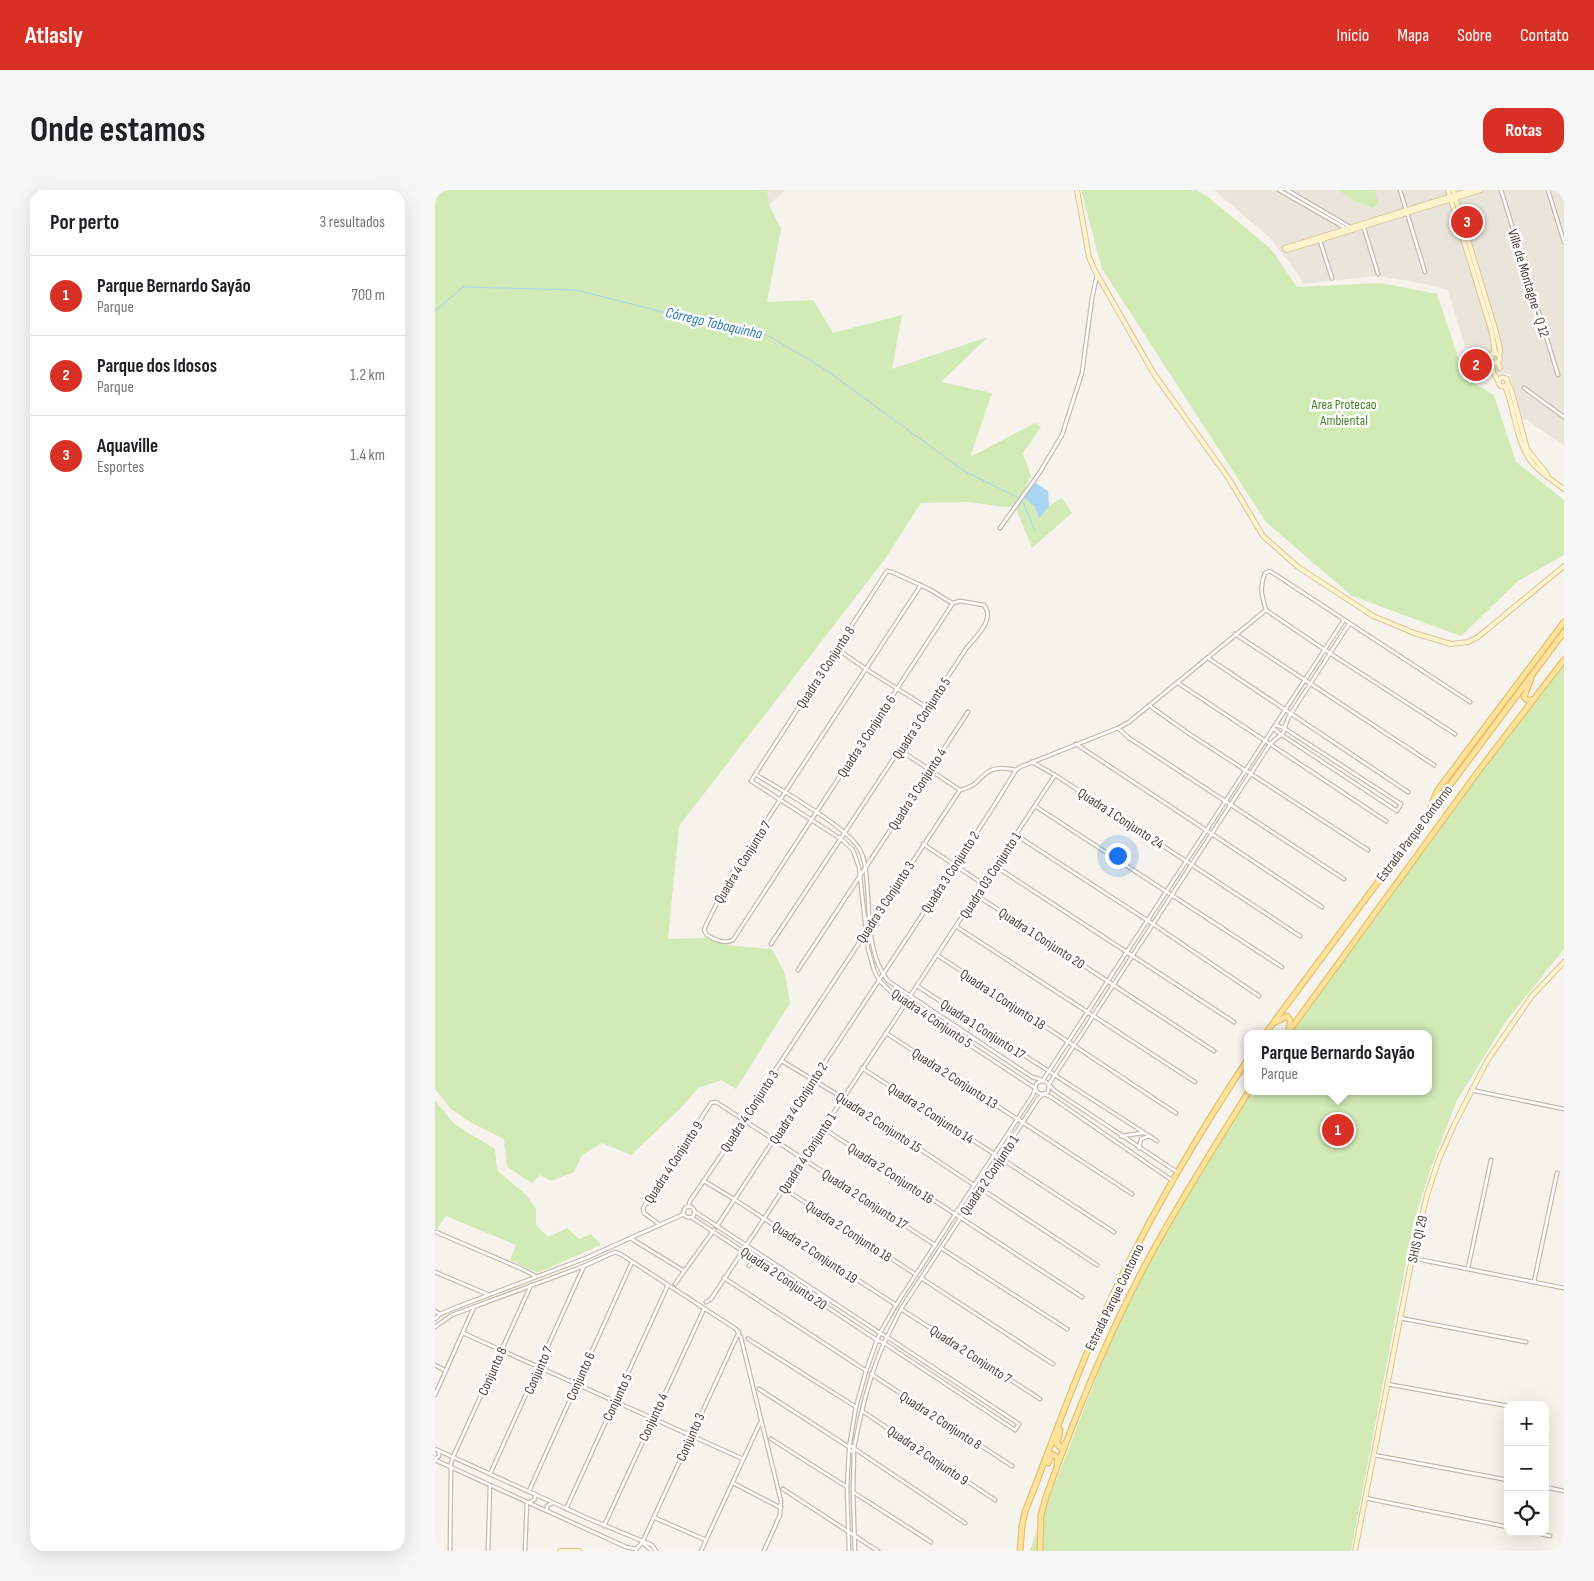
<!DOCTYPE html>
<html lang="pt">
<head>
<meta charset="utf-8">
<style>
  body { margin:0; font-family:"Sofia Sans Condensed",sans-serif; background:#f6f6f6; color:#202124 }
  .controls { position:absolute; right:15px; bottom:15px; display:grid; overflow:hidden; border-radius:10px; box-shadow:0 5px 20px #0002 }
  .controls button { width:45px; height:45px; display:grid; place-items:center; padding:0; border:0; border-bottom:1px solid #e0e0e0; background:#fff; color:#202124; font:25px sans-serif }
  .you { position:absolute; left:682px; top:665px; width:18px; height:18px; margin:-12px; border:4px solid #fff; border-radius:50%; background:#1a73e8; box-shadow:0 0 0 8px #1a73e833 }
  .badge { display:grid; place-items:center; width:32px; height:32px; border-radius:50%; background:#d93025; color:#fff; font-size:16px; font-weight:700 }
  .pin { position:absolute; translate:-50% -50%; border:2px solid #fff; box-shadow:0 1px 5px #0006 }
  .popup { position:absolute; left:809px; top:840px; width:188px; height:65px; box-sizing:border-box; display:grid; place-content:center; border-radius:10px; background:#fff; filter:drop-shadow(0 1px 4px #0005); font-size:16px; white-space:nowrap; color:#757577 }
  .popup b { font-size:19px; color:#202124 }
  .popup::after { content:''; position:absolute; left:50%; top:100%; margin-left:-10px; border:10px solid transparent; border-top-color:#fff }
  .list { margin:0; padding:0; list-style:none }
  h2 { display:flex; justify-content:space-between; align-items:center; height:65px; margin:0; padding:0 20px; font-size:21px }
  h2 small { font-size:16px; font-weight:400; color:#757577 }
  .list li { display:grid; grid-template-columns:32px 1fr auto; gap:15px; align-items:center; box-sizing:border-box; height:80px; padding:0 20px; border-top:1px solid #e0e0e0 }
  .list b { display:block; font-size:19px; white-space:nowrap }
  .list p { margin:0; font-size:16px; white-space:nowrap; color:#757577 }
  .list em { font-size:16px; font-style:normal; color:#757577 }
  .icon { flex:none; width:28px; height:28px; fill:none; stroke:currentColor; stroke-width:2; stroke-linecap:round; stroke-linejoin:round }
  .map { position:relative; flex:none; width:1129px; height:1361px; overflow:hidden; border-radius:15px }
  header { display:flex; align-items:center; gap:30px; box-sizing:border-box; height:70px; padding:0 25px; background:#d93025; color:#fff }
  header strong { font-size:24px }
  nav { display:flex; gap:28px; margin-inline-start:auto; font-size:18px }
  .intro { display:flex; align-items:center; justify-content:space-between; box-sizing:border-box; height:120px; padding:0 30px }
  h1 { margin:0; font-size:35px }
  .button { padding:12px 22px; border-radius:15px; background:#d93025; color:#fff; font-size:18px; font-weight:700 }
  main { display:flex; gap:30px; padding:0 30px }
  aside { flex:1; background:#fff; border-radius:15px; box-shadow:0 5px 20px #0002 }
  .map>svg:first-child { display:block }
  .residential { fill:#eae5da }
  .green { fill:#d2eab5 }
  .water { fill:#a9d4f2 }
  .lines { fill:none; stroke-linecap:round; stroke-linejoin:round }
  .stream { stroke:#a9d4f2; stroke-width:1 }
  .secondary-tunnel { stroke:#d4d0c8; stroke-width:4; stroke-dasharray:4 2; stroke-linecap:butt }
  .street-casing { stroke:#c2bbae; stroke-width:5 }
  .secondary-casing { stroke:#d6c79b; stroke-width:6 }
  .primary-casing { stroke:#e6c16a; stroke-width:7 }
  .street { stroke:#fff; stroke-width:2.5 }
  .secondary { stroke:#fff3cd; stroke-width:4 }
  .primary { stroke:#ffe39c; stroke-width:4.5 }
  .labels { text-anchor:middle; stroke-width:5; stroke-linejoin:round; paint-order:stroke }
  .street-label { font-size:14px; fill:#4b4439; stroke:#fff }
  .park-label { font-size:14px; fill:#4a7f2a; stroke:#fff }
  .water-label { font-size:15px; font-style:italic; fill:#2e7ab2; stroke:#fff }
</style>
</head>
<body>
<header>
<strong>Atlasly</strong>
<nav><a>Início</a><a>Mapa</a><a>Sobre</a><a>Contato</a></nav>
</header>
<div class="intro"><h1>Onde estamos</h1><a class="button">Rotas</a></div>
<main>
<aside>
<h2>Por perto<small>3 resultados</small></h2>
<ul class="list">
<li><span class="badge">1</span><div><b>Parque Bernardo Sayão</b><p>Parque</p></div><em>700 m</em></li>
<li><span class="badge">2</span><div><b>Parque dos Idosos</b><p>Parque</p></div><em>1.2 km</em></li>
<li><span class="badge">3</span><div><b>Aquaville</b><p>Esportes</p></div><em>1.4 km</em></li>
</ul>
</aside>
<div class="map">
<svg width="1129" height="1361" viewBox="0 0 1129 1361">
  <rect width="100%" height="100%" fill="#f6f3ec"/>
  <g class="residential">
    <polygon points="332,0 350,0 334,15"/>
    <polygon points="779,0 1129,0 1129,256 1091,229 1090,231 1085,223 1075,184 1039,187 1013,100 991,94 942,86 868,94 864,85 835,48"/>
  </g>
  <g class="green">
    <polygon points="0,0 332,0 334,15 346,39 332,112 378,110 398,143 467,125 457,179 553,147 506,192 557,203 535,267 600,233 606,237 588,263 596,286 582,314 588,307 600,317 604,328 614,316 627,308 637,323 597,358 580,316 568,317 535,312 486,313 450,369 244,636 233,749 270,748 299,756 337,759 350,784 355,813 301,899 286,890 263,898 247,917 196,965 167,953 147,965 139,982 116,991 105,985 97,993 72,977 69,949 35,932 16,919 0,899"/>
    <polygon points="646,0 761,0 773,7 836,59 862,97 946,93 1002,104 1030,188 1059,205 1081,272 1129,310 1129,365 1083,391 1026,446 917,406 831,332 667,79"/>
    <polygon points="903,0 940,0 943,14 938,18 918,10"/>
    <polygon points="1057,159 1040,183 1034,166"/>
    <polygon points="1129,470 1129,759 1071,831 1021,912 996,978 979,1031 916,1361 595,1361 606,1328 629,1271 679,1142 756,990 813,901 993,901 993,844 851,844 975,680"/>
    <polygon points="0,910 19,934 60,959 62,980 91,1005 101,1019 101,1035 113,1047 132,1038 144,1049 156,1044 166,1055 102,1083 75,1070 81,1055 11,1026 0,1042"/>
  </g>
  <polygon class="water" points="599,292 613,301 614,316 604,329 600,317 588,307"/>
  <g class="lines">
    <g class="stream">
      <polyline points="0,121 28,97 141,100 279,135 334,146 391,180 529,281 582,307"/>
      <polyline points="588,312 600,341"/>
    </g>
    <polyline class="secondary-tunnel" points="1062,178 1064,182"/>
    <defs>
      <g id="street">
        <polyline points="844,0 912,39"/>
        <polyline points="852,0 915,37"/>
        <polyline points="965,0 990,82"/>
        <polyline points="1066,0 1123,185"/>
        <polyline points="1113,0 1129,52"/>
        <polyline points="928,35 943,84"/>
        <polyline points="885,51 897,88"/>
        <polyline points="1089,198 1129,227"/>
        <polyline points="565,338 605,282 627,245 647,183 657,108 662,85"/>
        <polyline points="517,413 494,399 457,382 452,381 316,591 406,649 418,660 424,677 433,759 439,780 444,790 459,805 471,813 600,898"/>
        <path d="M831 420C827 407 824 397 830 383L835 381 1035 512"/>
        <polyline points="831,420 890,460 1020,544"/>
        <polyline points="800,444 999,575"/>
        <polyline points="402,459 431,479 493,518"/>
        <polyline points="773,468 973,602"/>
        <polyline points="743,493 951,631"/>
        <polyline points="715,516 753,543 933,660"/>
        <polyline points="683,538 694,548 909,689"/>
        <polyline points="838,538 844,543 962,621 966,614 849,538 841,535"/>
        <polyline points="641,554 887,717"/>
        <path d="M465 560 525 600C552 595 543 572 581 580"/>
        <polyline points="597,572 620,585 865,746"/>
        <path d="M320 584C344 599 413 637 425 660 431 671 431 683 432 694 435 726 432 764 453 791L597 887 607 890"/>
        <polyline points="600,616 847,777"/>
        <polyline points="581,645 718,734 824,806"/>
        <polyline points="488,654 548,694"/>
        <polyline points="560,676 799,832"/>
        <polyline points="541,705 779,861"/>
        <polyline points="522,737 760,892"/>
        <path d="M336 754 531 459C540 447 561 430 549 415L525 411 518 413 298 750C290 754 279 750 272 745L269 740 271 735 297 683 486 395"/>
        <polyline points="502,765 741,923"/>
        <polyline points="363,780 533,522"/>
        <polyline points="482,796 722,951"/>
        <polyline points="475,806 620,585"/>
        <polyline points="451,843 697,1004"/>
        <polyline points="347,871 408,908 539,995"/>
        <polyline points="427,878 679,1042"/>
        <polyline points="608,890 909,430"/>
        <polyline points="614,894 835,554 848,543 853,528 914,434"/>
        <path d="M614 895 613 902C605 907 597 901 602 893 611 887 614 896 620 901L742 982"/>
        <polyline points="1036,900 1129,919"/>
        <polyline points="609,904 616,907 738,991"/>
        <polyline points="388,938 647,1107"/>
        <polyline points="686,946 708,943"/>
        <polyline points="704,958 706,949 714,946"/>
        <polyline points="269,991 299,1009 461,1115"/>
        <polyline points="348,998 480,1084"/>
        <polyline points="545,998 662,1075"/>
        <circle cx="254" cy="1022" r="5.5"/>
        <polyline points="253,1017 255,1011 310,930 329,897 525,600"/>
        <polyline points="259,1021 445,1143 452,1147 449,1153 442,1150 445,1143 461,1115 598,905 600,899"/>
        <polyline points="256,1027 442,1150 431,1181 421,1217 414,1258 415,1261 418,1261 419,1257 415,1256"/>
        <polyline points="225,1035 209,1023 208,1018 276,913 281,912 500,1055"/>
        <polyline points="282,1036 557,619 581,580 585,577 683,538 694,532 831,420"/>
        <polyline points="1,1042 87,1079 100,1086"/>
        <polyline points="196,1048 200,1051 249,1081"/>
        <polyline points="506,1058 632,1139"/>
        <polyline points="977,1068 1129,1098"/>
        <polyline points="314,1076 319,1068"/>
        <polyline points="1033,1078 1056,970"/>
        <polyline points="0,1082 52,1104"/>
        <polyline points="289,1088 430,1180"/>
        <polyline points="486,1088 618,1174"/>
        <polyline points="1099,1092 1122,983"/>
        <polyline points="240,1094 279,1040"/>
        <polyline points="271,1112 276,1109 471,813"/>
        <polyline points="466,1119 605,1209"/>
        <polyline points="0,1121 5,1124"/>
        <polyline points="965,1128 1091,1152"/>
        <polyline points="0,1129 5,1124 27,1115 151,1068 249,1024"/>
        <polyline points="0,1137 17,1125 149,1076 180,1062 187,1065 301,1139 306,1148 346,1311 345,1325 329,1361"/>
        <polyline points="28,1143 308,1269"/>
        <polyline points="313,1149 421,1217"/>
        <polyline points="0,1175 11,1181"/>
        <polyline points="436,1184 577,1276"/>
        <polyline points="952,1194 1073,1216"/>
        <polyline points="324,1199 414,1257"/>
        <polyline points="0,1205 39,1117"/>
        <polyline points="427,1221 560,1310"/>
        <polyline points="336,1249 412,1297"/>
        <path d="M419 1258C426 1222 434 1187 449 1153L580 1240 584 1234 452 1147 466 1119 603 909 608 904"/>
        <polyline points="0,1259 152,1328 217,1355 221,1361"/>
        <polyline points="420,1259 530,1333"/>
        <polyline points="419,1260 418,1302 420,1361"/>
        <polyline points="414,1261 412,1297 414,1361"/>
        <polyline points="939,1265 1073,1290"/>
        <polyline points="0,1269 4,1266 4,1261"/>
        <polyline points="0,1270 191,1357 201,1359"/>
        <polyline points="15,1277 18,1267 96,1095"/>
        <polyline points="55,1284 149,1076"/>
        <polyline points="298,1293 346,1318"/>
        <polyline points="1110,1297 1129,1301"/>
        <polyline points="348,1299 443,1361"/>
        <polyline points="94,1301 197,1072"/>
        <polyline points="418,1302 496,1352"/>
        <polyline points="930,1308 1073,1337"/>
        <polyline points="95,1312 100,1309 100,1304"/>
        <polyline points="131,1319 233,1095"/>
        <polyline points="112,1321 112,1316 117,1313"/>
        <polyline points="220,1328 271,1350"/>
        <polyline points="169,1336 269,1119"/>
        <polyline points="1097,1342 1115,1346"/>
        <polyline points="209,1354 217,1361"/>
        <polyline points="15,1361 16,1277"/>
        <polyline points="53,1361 55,1295"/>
        <polyline points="90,1361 92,1312"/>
        <polyline points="201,1361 201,1359 207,1353 304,1142"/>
        <polyline points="266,1361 325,1233"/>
      </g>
      <g id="secondary">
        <polyline points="642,0 654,67 659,79 719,184 794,289 828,346 863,377 938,426 979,443 1016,454 1033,452 1043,447 1129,376"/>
        <polyline points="1013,0 1057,143 1060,163"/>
        <polyline points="1018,0 1062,145 1065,160 1064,165"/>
        <polyline points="850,58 850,59 852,60 1046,0"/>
        <polyline points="850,58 1036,0"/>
        <polyline points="1057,172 1058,181"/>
        <polyline points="1063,172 1059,173 1056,171 1057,164 1060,163 1064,165 1065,169 1063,172 1065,178"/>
        <polyline points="1059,184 1064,192"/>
        <circle cx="1068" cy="192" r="4.5"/>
        <polyline points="1073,193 1077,202 1092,259 1112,284"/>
        <path d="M1070 196C1081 222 1080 252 1098 274 1107 284 1118 291 1129 299"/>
        <polyline points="125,1361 144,1361"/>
        <polyline points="920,1361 977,1068 992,1005 1004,969 1019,935 1052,871 1096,807 1129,772"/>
      </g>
      <g id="primary">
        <polyline points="1096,489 1089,507 1092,510 1098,510"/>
        <polyline points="996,617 1002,601 1129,432"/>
        <polyline points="841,832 852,826 855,830 854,840"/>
        <polyline points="830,844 1129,442"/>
        <polyline points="852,844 1045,579 1129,470"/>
        <polyline points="625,1240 624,1246 621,1253 626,1258 630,1253"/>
        <polyline points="613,1273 617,1264 623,1268 622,1273"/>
        <path d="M585 1361 587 1336 590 1322C618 1251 643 1178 676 1109 715 1025 762 946 813 869"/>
        <path d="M605 1361 606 1325 611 1307C642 1220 678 1131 724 1050 752 1000 783 951 814 901"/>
      </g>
    </defs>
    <use href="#street" class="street-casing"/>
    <use href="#secondary" class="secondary-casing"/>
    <use href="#primary" class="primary-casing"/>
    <use href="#street" class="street"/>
    <use href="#secondary" class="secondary"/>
    <use href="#primary" class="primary"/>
  </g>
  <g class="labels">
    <g class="street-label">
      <text transform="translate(1094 93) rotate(73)" y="5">Ville de Montagne - Q 12</text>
      <text transform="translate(390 477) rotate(-57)" y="5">Quadra 3 Conjunto 8</text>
      <text transform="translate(486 528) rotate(-57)" y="5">Quadra 3 Conjunto 5</text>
      <text transform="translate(431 546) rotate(-57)" y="5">Quadra 3 Conjunto 6</text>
      <text transform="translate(482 599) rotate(-57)" y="5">Quadra 3 Conjunto 4</text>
      <text transform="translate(686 628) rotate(33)" y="5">Quadra 1 Conjunto 24</text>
      <text transform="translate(979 643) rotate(-53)" y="5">Estrada Parque Contorno</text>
      <text transform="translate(307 672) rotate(-58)" y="5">Quadra 4 Conjunto 7</text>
      <text transform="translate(515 682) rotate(-57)" y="5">Quadra 3 Conjunto 2</text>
      <text transform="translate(555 685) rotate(-57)" y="5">Quadra 03 Conjunto 1</text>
      <text transform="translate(450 712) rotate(-57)" y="5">Quadra 3 Conjunto 3</text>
      <text transform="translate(607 748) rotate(33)" y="5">Quadra 1 Conjunto 20</text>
      <text transform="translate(568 809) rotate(33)" y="5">Quadra 1 Conjunto 18</text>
      <text transform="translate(497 828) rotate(34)" y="5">Quadra 4 Conjunto 5</text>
      <text transform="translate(548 839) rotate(33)" y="5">Quadra 1 Conjunto 17</text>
      <text transform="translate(520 888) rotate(33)" y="5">Quadra 2 Conjunto 13</text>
      <text transform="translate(363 913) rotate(-57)" y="5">Quadra 4 Conjunto 2</text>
      <text transform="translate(314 921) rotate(-57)" y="5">Quadra 4 Conjunto 3</text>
      <text transform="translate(496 923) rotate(33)" y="5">Quadra 2 Conjunto 14</text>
      <text transform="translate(444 932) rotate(33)" y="5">Quadra 2 Conjunto 15</text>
      <text transform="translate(372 963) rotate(-57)" y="5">Quadra 4 Conjunto 1</text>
      <text transform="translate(238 972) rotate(-57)" y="5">Quadra 4 Conjunto 9</text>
      <text transform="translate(456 983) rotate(33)" y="5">Quadra 2 Conjunto 16</text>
      <text transform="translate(554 985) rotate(-56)" y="5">Quadra 2 Conjunto 1</text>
      <text transform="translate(430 1009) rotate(33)" y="5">Quadra 2 Conjunto 17</text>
      <text transform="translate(414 1041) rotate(33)" y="5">Quadra 2 Conjunto 18</text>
      <text transform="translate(982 1049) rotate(-77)" y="5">SHIS QI 29</text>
      <text transform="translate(380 1062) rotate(34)" y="5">Quadra 2 Conjunto 19</text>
      <text transform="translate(349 1088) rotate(34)" y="5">Quadra 2 Conjunto 20</text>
      <text transform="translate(679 1107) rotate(-64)" y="5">Estrada Parque Contorno</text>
      <text transform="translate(536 1164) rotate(33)" y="5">Quadra 2 Conjunto 7</text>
      <text transform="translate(103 1180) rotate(-66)" y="5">Conjunto 7</text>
      <text transform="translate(57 1181) rotate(-66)" y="5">Conjunto 8</text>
      <text transform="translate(145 1186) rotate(-66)" y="5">Conjunto 6</text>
      <text transform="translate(182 1207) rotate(-65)" y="5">Conjunto 5</text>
      <text transform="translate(218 1227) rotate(-65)" y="5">Conjunto 4</text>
      <text transform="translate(506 1230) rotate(33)" y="5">Quadra 2 Conjunto 8</text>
      <text transform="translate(255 1247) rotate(-66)" y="5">Conjunto 3</text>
      <text transform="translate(493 1265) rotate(34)" y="5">Quadra 2 Conjunto 9</text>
    </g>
    <g class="park-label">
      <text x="909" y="219">Area Protecao<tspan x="909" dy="16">Ambiental</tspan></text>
    </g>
    <g class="water-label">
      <text transform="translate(279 133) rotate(13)" y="5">Córrego Taboquinha</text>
    </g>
  </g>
</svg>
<div class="controls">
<button>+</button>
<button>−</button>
<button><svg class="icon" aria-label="locate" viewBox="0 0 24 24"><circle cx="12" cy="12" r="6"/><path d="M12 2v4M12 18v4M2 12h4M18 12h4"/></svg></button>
</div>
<div class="you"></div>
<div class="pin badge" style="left:903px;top:940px">1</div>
<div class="popup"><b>Parque Bernardo Sayão</b>Parque</div>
<div class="pin badge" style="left:1041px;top:175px">2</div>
<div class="pin badge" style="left:1032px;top:32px">3</div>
</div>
</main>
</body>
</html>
